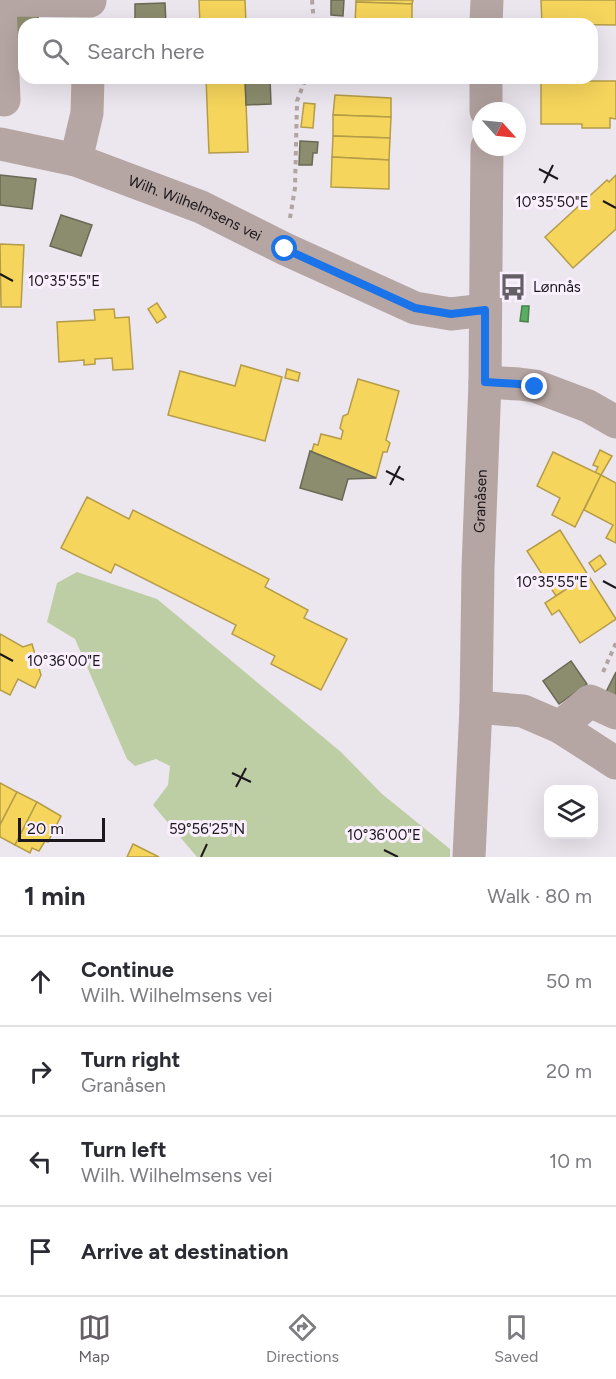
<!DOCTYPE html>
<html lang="en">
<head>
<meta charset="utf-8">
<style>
  body { margin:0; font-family:Figtree,sans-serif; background:#f2f2f3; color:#2b2b33 }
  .controls { position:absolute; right:18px; bottom:18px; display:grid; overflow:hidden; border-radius:12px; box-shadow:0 6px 24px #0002 }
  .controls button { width:54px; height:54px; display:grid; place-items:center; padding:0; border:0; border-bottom:2px solid #e1e1e2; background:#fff; color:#2b2b33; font:30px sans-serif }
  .compass { position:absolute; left:472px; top:102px; width:54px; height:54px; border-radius:50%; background:#fff; box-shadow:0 6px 24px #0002; rotate:117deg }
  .scale { position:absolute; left:18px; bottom:15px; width:87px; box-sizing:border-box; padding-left:6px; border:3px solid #1b171c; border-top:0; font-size:16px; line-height:21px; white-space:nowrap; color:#1b171c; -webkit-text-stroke:4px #faefff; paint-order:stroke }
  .stop { position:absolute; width:18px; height:18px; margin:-14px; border:4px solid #1a73e8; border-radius:50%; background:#fff }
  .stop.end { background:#1a73e8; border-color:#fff; box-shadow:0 2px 6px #0008 }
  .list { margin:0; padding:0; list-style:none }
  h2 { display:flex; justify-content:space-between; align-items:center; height:78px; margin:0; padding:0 24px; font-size:26px }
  h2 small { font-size:20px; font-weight:400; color:#7c7c81 }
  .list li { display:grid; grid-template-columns:39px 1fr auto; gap:18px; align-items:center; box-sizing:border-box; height:90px; padding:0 24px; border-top:2px solid #e1e1e2 }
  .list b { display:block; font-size:22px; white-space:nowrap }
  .list p { margin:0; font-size:20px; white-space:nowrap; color:#7c7c81 }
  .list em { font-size:20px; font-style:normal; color:#7c7c81 }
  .icon { flex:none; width:33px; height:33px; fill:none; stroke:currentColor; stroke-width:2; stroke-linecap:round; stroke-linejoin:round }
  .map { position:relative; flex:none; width:616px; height:857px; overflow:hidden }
  .search { position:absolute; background:#fff; box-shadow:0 6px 24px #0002; left:18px; right:18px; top:18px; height:66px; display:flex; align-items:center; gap:15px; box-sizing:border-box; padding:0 21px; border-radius:18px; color:#7c7c81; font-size:22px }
  .sheet { height:438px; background:#fff }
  nav { display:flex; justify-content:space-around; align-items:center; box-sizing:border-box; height:84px; border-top:2px solid #e1e1e2; background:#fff; font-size:16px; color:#7c7c81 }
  nav a { display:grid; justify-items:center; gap:3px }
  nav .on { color:#645f66 }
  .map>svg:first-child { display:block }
  .forest { fill:#bdcea4 }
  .homes { fill:#f6d55c; stroke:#b49c49; stroke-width:1.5 }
  .public { fill:#5aae61; stroke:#47814c; stroke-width:1.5 }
  .industry { fill:#8c8c6e; stroke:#6a6955; stroke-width:1.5 }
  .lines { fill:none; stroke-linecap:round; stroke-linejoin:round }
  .path { stroke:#b1a5a3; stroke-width:4; stroke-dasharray:4.5 4.5; stroke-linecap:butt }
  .minor { stroke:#b6a6a3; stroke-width:33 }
  .route { stroke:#1a73e8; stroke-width:8 }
  .ticks { fill:none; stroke:#1b171c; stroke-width:2 }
  .labels { text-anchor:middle; stroke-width:6; stroke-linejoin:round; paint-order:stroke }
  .street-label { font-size:15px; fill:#1b171c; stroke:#faefff }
  .poi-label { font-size:15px; fill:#1b171c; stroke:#faefff; text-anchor:start }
  .ticks-label { font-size:15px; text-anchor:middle; fill:#1b171c; stroke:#faefff; stroke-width:6; stroke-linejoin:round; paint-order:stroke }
</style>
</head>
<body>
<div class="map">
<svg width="616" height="857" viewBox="0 0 616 857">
  <rect width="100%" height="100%" fill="#ece6ee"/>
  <polygon class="forest" points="77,572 157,599 341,752 382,794 450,849 450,857 197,857 153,805 168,785 170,766 156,759 135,766 127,759 75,639 47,622 57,583"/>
  <g class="homes">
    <polygon points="199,0 245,0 246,24 200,24"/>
    <polygon points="356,0 413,0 412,4 356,2"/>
    <polygon points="541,0 616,0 616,25 542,24"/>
    <polygon points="356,2 412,4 412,24 355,24"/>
    <polygon points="206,78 245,78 248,152 209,153"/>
    <polygon points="541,81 616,81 616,119 610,118 610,128 582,128 582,124 541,124"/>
    <polygon points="335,95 391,98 391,117 333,115"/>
    <polygon points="304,103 315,104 313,128 301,127"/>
    <polygon points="333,115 391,117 390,138 333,136"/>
    <polygon points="333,136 390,138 389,160 332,157"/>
    <polygon points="332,157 389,160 389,189 331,187"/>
    <polygon points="616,175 616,229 573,268 545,237 607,180 609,182"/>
    <polygon points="0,244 24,245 21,307 1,307"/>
    <polygon points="157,303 166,317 157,323 148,309"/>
    <polygon points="114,309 115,318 129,317 133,369 113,370 112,358 95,359 95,364 84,365 84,360 59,362 57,322 95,320 94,310"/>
    <polygon points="241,365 282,377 265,441 168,415 180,371 235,386"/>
    <polygon points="287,369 300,373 298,381 285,378"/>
    <polygon points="358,379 399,391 386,440 390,443 387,452 383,452 376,478 310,451 312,451 314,444 318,445 321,434 341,439 343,431 340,428 343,416 348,414"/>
    <polygon points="600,450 612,456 601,475 595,473 598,467 593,465"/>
    <polygon points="553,452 601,475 575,527 552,515 560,498 537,486"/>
    <polygon points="601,475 616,483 616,543 606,538 613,525 584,510"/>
    <polygon points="87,497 129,519 133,510 269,579 265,587 308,610 304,618 347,639 321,690 271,664 275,656 232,634 236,625 115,564 111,573 61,548"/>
    <polygon points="560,530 588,575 556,596 527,551"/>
    <polygon points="600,555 606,564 595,572 589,563"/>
    <polygon points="588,575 616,619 580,643 559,610 552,615 545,603"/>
    <polygon points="0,634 23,647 32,644 41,675 35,688 18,679 10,695 0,690"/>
    <polygon points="0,783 17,792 0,825"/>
    <polygon points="17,792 37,802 15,845 0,837 0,825"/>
    <polygon points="37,802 61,816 48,842 45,841 39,851 32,848 30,853 15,845"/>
    <polygon points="133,844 159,857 127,857"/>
  </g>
  <polygon class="public" points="522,306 529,306 528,322 520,321"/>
  <g class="industry">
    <polygon points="331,0 344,0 343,16 331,15"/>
    <polygon points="165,3 166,24 135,24 135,4"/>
    <polygon points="12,13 38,13 38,24 24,24 24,38 12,38"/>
    <polygon points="245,78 270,78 271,104 246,105"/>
    <polygon points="300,141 318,142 317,153 313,153 312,165 299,165"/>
    <polygon points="0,175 36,179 32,209 0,205"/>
    <polygon points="61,215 92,225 81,256 50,246"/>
    <polygon points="310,451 376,478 348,479 342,500 300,488"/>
    <polygon points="571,661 587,684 559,704 543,681"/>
    <polygon points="616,672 616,697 606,692"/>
  </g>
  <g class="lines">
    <g class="path">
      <polyline points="312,0 314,24"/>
      <polyline points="290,218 295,188 297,101 306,78"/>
      <polyline points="603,672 616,643"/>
    </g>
    <g class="minor">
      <polyline points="0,0 90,1"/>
      <polyline points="0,6 4,100"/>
      <polyline points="486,24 487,0"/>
      <polyline points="486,78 486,111"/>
      <path id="s1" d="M0 144 76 160 201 207 285 249 415 308 451 314 485 310"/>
      <polyline points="76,160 87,113 88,78"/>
      <polyline points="485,382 519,384 535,386 588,406 616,422"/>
      <polyline points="476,707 523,711 560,727 616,763"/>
      <polyline points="560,727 590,701 616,713"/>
      <path id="s2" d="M469 857 476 707 478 568 485 382 487 147"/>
    </g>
  </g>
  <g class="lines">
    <polyline class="route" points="285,249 415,308 451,314 485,310 485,382 519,384 535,387"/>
  </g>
  <path class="ticks" d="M539 169 558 179M544 183 553 165M603 201 616 208M0 274 13 281M386 471 404 480M390 485 400 466M603 581 616 588M0 654 13 661M232 773 251 782M236 787 246 768M384 850 398 857M201 857 207 844"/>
  <defs>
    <symbol id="bus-bare" viewBox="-9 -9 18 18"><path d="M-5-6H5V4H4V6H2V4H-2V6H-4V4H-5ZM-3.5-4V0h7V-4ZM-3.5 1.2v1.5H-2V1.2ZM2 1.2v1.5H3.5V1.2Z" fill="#645f66" stroke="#faefff" stroke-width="2.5" paint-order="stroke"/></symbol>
  </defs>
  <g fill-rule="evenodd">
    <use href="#bus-bare" x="494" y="268" width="38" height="38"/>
  </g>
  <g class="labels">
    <g class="street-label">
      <text dy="5" stroke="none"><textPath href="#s1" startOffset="206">Wilh. Wilhelmsens vei</textPath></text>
      <text dy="5" stroke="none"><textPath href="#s2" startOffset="356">Granåsen</textPath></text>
    </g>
    <g class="poi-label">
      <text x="533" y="292">Lønnås</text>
    </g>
  </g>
  <g class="ticks-label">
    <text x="552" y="207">10°35'50"E</text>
    <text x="64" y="286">10°35'55"E</text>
    <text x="552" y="587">10°35'55"E</text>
    <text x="64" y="666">10°36'00"E</text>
    <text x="207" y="834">59°56'25"N</text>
    <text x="384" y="840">10°36'00"E</text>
  </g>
</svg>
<div class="controls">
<button><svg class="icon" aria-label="layers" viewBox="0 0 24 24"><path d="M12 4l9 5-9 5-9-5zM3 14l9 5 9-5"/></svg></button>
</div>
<svg class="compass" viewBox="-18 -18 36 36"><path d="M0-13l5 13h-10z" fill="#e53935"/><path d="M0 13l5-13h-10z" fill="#7c7c81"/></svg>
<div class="scale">20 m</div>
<div class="stop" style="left:285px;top:249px"></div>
<div class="stop end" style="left:535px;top:387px"></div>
<div class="search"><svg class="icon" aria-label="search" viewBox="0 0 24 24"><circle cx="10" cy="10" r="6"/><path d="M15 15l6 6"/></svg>Search here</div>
</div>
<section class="sheet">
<h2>1 min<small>Walk · 80 m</small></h2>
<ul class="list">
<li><svg class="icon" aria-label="ahead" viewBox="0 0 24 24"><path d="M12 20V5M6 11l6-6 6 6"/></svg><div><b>Continue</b><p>Wilh. Wilhelmsens vei</p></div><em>50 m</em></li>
<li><svg class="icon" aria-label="right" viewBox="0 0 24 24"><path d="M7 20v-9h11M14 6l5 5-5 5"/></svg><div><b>Turn right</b><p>Granåsen</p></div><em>20 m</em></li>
<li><svg class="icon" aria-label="left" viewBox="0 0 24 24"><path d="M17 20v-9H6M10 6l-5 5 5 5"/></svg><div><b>Turn left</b><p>Wilh. Wilhelmsens vei</p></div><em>10 m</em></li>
<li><svg class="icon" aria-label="arrive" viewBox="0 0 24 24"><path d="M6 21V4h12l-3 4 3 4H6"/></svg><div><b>Arrive at destination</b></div></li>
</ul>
</section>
<nav>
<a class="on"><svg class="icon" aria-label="map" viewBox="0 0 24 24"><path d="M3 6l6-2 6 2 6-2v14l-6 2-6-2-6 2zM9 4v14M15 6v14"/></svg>Map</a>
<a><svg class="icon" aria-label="directions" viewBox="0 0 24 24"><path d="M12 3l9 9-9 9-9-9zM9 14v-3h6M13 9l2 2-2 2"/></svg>Directions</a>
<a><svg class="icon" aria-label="saved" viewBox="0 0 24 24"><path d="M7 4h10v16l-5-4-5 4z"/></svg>Saved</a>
</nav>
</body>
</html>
